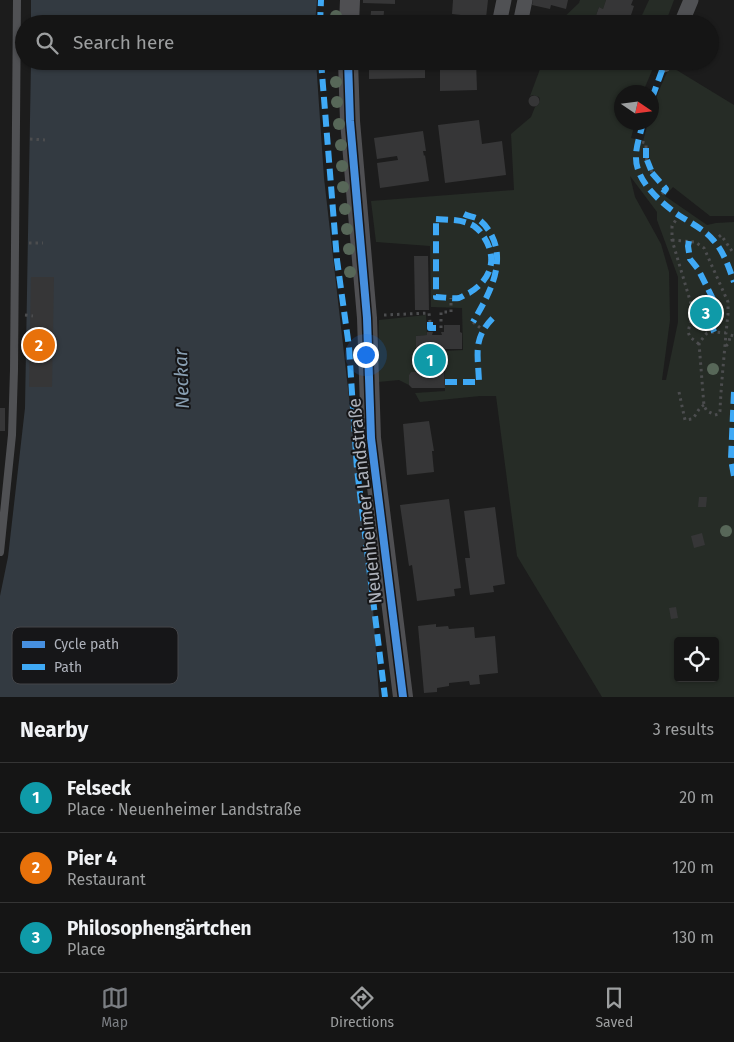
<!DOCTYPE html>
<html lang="en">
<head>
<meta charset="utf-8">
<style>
  body { margin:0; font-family:"Fira Sans",sans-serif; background:#1e1e1e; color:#f1f3f6 }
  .controls { position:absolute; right:15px; bottom:15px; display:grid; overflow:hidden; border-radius:5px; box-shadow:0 1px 4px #0004 }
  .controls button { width:45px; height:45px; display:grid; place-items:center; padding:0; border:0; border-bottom:1px solid #343434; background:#151515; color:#f1f3f6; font:25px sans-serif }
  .compass { position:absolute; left:614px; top:85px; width:45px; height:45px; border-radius:50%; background:#151515; box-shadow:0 1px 4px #0004; rotate:103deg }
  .you { position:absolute; left:365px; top:354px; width:18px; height:18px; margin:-12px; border:4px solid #fff; border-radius:50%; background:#1a73e8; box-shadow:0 0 0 8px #1a73e833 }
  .badge { display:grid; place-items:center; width:32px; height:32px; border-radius:50%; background:#7b7e83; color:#fff; font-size:16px; font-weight:700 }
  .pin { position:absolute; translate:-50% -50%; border:2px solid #fff; box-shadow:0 1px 5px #0006 }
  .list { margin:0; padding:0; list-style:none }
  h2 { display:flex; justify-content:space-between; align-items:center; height:65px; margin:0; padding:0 20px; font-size:21px }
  h2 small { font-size:16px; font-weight:400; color:#9d9fa0 }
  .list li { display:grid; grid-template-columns:32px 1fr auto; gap:15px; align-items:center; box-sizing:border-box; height:70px; padding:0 20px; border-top:1px solid #343434 }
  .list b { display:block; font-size:19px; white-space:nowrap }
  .list p { margin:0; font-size:16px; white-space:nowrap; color:#9d9fa0 }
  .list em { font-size:16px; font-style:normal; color:#9d9fa0 }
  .icon { flex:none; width:28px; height:28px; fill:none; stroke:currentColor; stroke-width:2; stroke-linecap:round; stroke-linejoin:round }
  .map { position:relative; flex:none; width:734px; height:697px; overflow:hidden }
  .search { position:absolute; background:#151515; box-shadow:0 1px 4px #0004; left:15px; right:15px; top:15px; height:55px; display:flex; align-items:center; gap:12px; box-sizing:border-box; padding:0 18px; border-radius:28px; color:#9d9fa0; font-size:19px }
  .sheet { height:275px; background:#151515 }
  nav { display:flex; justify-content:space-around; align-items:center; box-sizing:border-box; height:70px; border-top:1px solid #343434; background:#151515; font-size:14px; color:#9d9fa0 }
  nav a { display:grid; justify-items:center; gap:2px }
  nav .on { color:#7b7e83 }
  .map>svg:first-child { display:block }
  .green { fill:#262c26; fill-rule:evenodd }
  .water { fill:#333a41 }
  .building { fill:#363637 }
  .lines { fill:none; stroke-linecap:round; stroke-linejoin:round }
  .path { stroke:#4c4d4f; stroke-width:3; stroke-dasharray:2.5 4; stroke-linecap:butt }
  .lane { stroke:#505154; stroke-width:8 }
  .street { stroke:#505154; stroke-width:15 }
  .secondary { stroke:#4f4f52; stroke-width:20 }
  .quiet { stroke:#3fa9f5; stroke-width:6; stroke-dasharray:12 6; stroke-linecap:butt }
  .cycleway-casing { stroke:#161618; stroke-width:11 }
  .cycleway { stroke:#468fdf; stroke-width:8 }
  .tree { fill:#576758 }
  .labels { text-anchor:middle; stroke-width:4; stroke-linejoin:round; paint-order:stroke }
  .street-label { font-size:18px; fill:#aeb2bb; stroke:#161618 }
  .water-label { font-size:19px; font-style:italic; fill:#899fb2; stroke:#161618 }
  .key { fill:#161618; stroke:#444549; stroke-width:1 }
  .key-label { font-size:14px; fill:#aeb2bb }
</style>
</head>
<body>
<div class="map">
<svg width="734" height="697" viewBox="0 0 734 697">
  <rect width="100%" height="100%" fill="#1c1c1c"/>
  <g class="green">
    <polygon points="580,0 606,0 603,9 599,7 593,24 557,24 579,3"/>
    <polygon points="649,0 674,0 665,24 638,24"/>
    <path d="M543 61H656L643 92H622V122L635 123 631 138 643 141 648 123 652 122C652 102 662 84 670 66L734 105V216H710L673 187 665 196 707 225 716 223 734 222V697H602L517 556 496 396H480L420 402 415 393 445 391V351L463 350 462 308 431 307 430 246 376 242 371 201 514 190 511 134 531 117 535 107 538 105 540 100 539 97 533 95 530 96ZM630 176 657 212V220L678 277V322L666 380H662L670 320 669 272 661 244 635 197ZM678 641H715V678H678Z"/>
    <polygon points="426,315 427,335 416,336 416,372 411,372 409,375 409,385 399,380 378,382 379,320"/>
  </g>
  <g class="water">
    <polygon points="31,0 317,0 315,24 31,24"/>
    <polygon points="31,61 316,61 324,178 373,608 379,697 0,697 0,596 8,557 25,408"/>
  </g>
  <g class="building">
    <polygon points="363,0 395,0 395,4 363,3"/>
    <polygon points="453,0 488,0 486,18 452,14"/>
    <polygon points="533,0 568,0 566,9 551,5 550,9 532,5"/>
    <polygon points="606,0 633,0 631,5 634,6 628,24 593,24 599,7 603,9"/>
    <polygon points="371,11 384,11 383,24 370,24"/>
    <polygon points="361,61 425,61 425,78 369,79 369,69 361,69"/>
    <polygon points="440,61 476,61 477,90 440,91"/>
    <circle cx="534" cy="101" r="5.5"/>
    <polygon points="479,120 482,144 502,141 506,175 445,183 438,125"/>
    <polygon points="423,131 426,151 423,151 424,156 425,155 429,181 380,188 377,163 398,160 397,156 377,159 374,138"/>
    <polygon points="414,256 428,256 429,310 415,310"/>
    <polygon points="31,277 54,277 52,387 29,387"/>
    <polygon points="444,325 460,325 460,332 462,333 462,349 443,349 445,388 412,388 409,385 409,375 411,372 416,372 416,336 427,335 427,332 433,332 432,335 442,335 441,332 444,332"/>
    <rect x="0" y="408" width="5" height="23"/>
    <polygon points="429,421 434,451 432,451 434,472 407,475 403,424"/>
    <polygon points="699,497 707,497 706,507 698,507"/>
    <polygon points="449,499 461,588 454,589 455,596 417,601 412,565 409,566 400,505"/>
    <polygon points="495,507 505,584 493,586 494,592 470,595 465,558 470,558 464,511"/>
    <polygon points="702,533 705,545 694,548 691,536"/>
    <polygon points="676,607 678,618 671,619 669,608"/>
    <polygon points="436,624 436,627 448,626 449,629 474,627 475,638 495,636 498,673 479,675 480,684 470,685 469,681 449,683 449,686 437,688 437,692 424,693 418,626"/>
  </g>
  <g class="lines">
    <g class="path">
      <polyline points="30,139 45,140"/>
      <polyline points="642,142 646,143 646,148"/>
      <polyline points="646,158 647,160"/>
      <polyline points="651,170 652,173"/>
      <polyline points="662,194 663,193"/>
      <polyline points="679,215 672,226 672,240 692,307 692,316 688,332 690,337 699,344"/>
      <path d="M672 240 695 242 704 248 728 302V314L726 333 714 332 707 333 699 343 704 406 707 411 715 415 719 414 720 411C721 385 724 359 726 333"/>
      <polyline points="714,241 721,235 734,254"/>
      <polyline points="29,243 43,243"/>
      <polyline points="492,257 498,257"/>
      <polyline points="25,315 33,316"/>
      <polyline points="384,315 429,313 430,322"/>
      <polyline points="473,322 483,330"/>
      <polyline points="441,328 441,312 451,312 451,298"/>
      <polyline points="726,346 729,343 730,335 734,336"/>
      <path d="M679 392 685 420 692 419C697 415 697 409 704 405"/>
    </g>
    <polyline class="lane" points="0,552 12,435 14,370 17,0"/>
    <g class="street">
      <polyline points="499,24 504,0"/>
      <polyline points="520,24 525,0"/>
      <polyline points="681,24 691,0"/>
      <polyline points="664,65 666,61"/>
    </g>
    <g class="secondary">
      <polyline points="349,24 350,0"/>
      <polyline points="348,61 350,121 367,318 371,438 403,697"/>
    </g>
    <g class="quiet">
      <polyline points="320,24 321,0"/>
      <polyline points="321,61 337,260 349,347 357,469 385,697"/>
      <polyline points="652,98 664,65"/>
      <path d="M643 122C641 133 636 145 636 156 635 181 661 203 680 216 691 223 705 230 714 241 724 252 729 268 734 282"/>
      <polyline points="646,148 646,158"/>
      <polyline points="647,160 651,170"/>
      <polyline points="652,173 666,189 663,193"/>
      <path d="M464 214C468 216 475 217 478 219 484 223 488 229 491 234 507 264 488 296 473 322"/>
      <path d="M436 219C449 220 462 219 474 226 478 229 482 233 484 237 498 259 491 280 469 293 466 294 462 297 459 298 452 299 443 297 436 297Z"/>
      <path d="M689 241 688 246 690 259 698 269 715 303C711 310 711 325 714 332"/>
      <polyline points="430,322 430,328 441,328"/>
      <path d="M445 382H479C478 353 472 338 495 316"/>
      <polyline points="734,392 731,459 734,476"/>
    </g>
    <defs>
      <polyline id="cycleway" points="348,61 350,121 367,318 371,438 403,697"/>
    </defs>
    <use href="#cycleway" class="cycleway-casing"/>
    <use href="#cycleway" class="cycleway"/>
  </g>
  <g class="tree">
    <circle cx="336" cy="16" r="6"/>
    <circle cx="336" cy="82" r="6"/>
    <circle cx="337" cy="102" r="6"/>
    <circle cx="339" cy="124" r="6"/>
    <circle cx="341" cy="145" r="6"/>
    <circle cx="342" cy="166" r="6"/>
    <circle cx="343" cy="187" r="6"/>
    <circle cx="345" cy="209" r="6"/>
    <circle cx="347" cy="229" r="6"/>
    <circle cx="349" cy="249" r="6"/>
    <circle cx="350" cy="272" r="6"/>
    <circle cx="713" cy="369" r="6"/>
    <circle cx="726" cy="531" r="6"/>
  </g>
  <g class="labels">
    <g class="street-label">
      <text transform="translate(365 501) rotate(-96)" y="6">Neuenheimer Landstraße</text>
    </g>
    <g class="water-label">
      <text transform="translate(181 379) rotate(-92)" y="7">Neckar</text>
    </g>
  </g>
  <rect x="12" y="627" width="166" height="57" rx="8" class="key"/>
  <rect x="22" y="641" width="23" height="7" fill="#468fdf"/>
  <rect x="22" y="664" width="23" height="6" fill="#3fa9f5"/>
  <g class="key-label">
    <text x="54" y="649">Cycle path</text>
    <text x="54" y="672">Path</text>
  </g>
</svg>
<div class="controls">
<button><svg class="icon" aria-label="locate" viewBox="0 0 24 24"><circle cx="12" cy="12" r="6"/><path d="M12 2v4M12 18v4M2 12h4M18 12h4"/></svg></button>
</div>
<svg class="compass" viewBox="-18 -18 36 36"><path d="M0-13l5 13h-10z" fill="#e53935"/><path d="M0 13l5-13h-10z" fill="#9d9fa0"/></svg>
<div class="you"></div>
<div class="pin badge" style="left:430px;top:360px;background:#0f9aa8">1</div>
<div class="pin badge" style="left:39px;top:345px;background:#e8710a">2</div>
<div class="pin badge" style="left:706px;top:313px;background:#0f9aa8">3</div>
<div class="search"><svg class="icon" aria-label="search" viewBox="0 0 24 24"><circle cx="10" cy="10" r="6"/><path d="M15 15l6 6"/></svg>Search here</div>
</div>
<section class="sheet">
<h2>Nearby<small>3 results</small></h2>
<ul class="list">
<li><span class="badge" style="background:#0f9aa8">1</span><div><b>Felseck</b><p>Place · Neuenheimer Landstraße</p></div><em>20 m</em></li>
<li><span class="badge" style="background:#e8710a">2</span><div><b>Pier 4</b><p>Restaurant</p></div><em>120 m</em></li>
<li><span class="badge" style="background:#0f9aa8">3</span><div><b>Philosophengärtchen</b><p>Place</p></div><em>130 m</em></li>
</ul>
</section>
<nav>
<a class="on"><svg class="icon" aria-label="map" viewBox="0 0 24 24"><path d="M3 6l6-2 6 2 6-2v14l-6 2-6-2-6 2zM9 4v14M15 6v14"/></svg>Map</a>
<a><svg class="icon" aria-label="directions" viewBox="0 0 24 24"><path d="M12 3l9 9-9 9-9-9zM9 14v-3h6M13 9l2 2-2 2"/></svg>Directions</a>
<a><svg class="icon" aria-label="saved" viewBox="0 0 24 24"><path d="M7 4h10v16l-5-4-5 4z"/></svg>Saved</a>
</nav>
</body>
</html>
